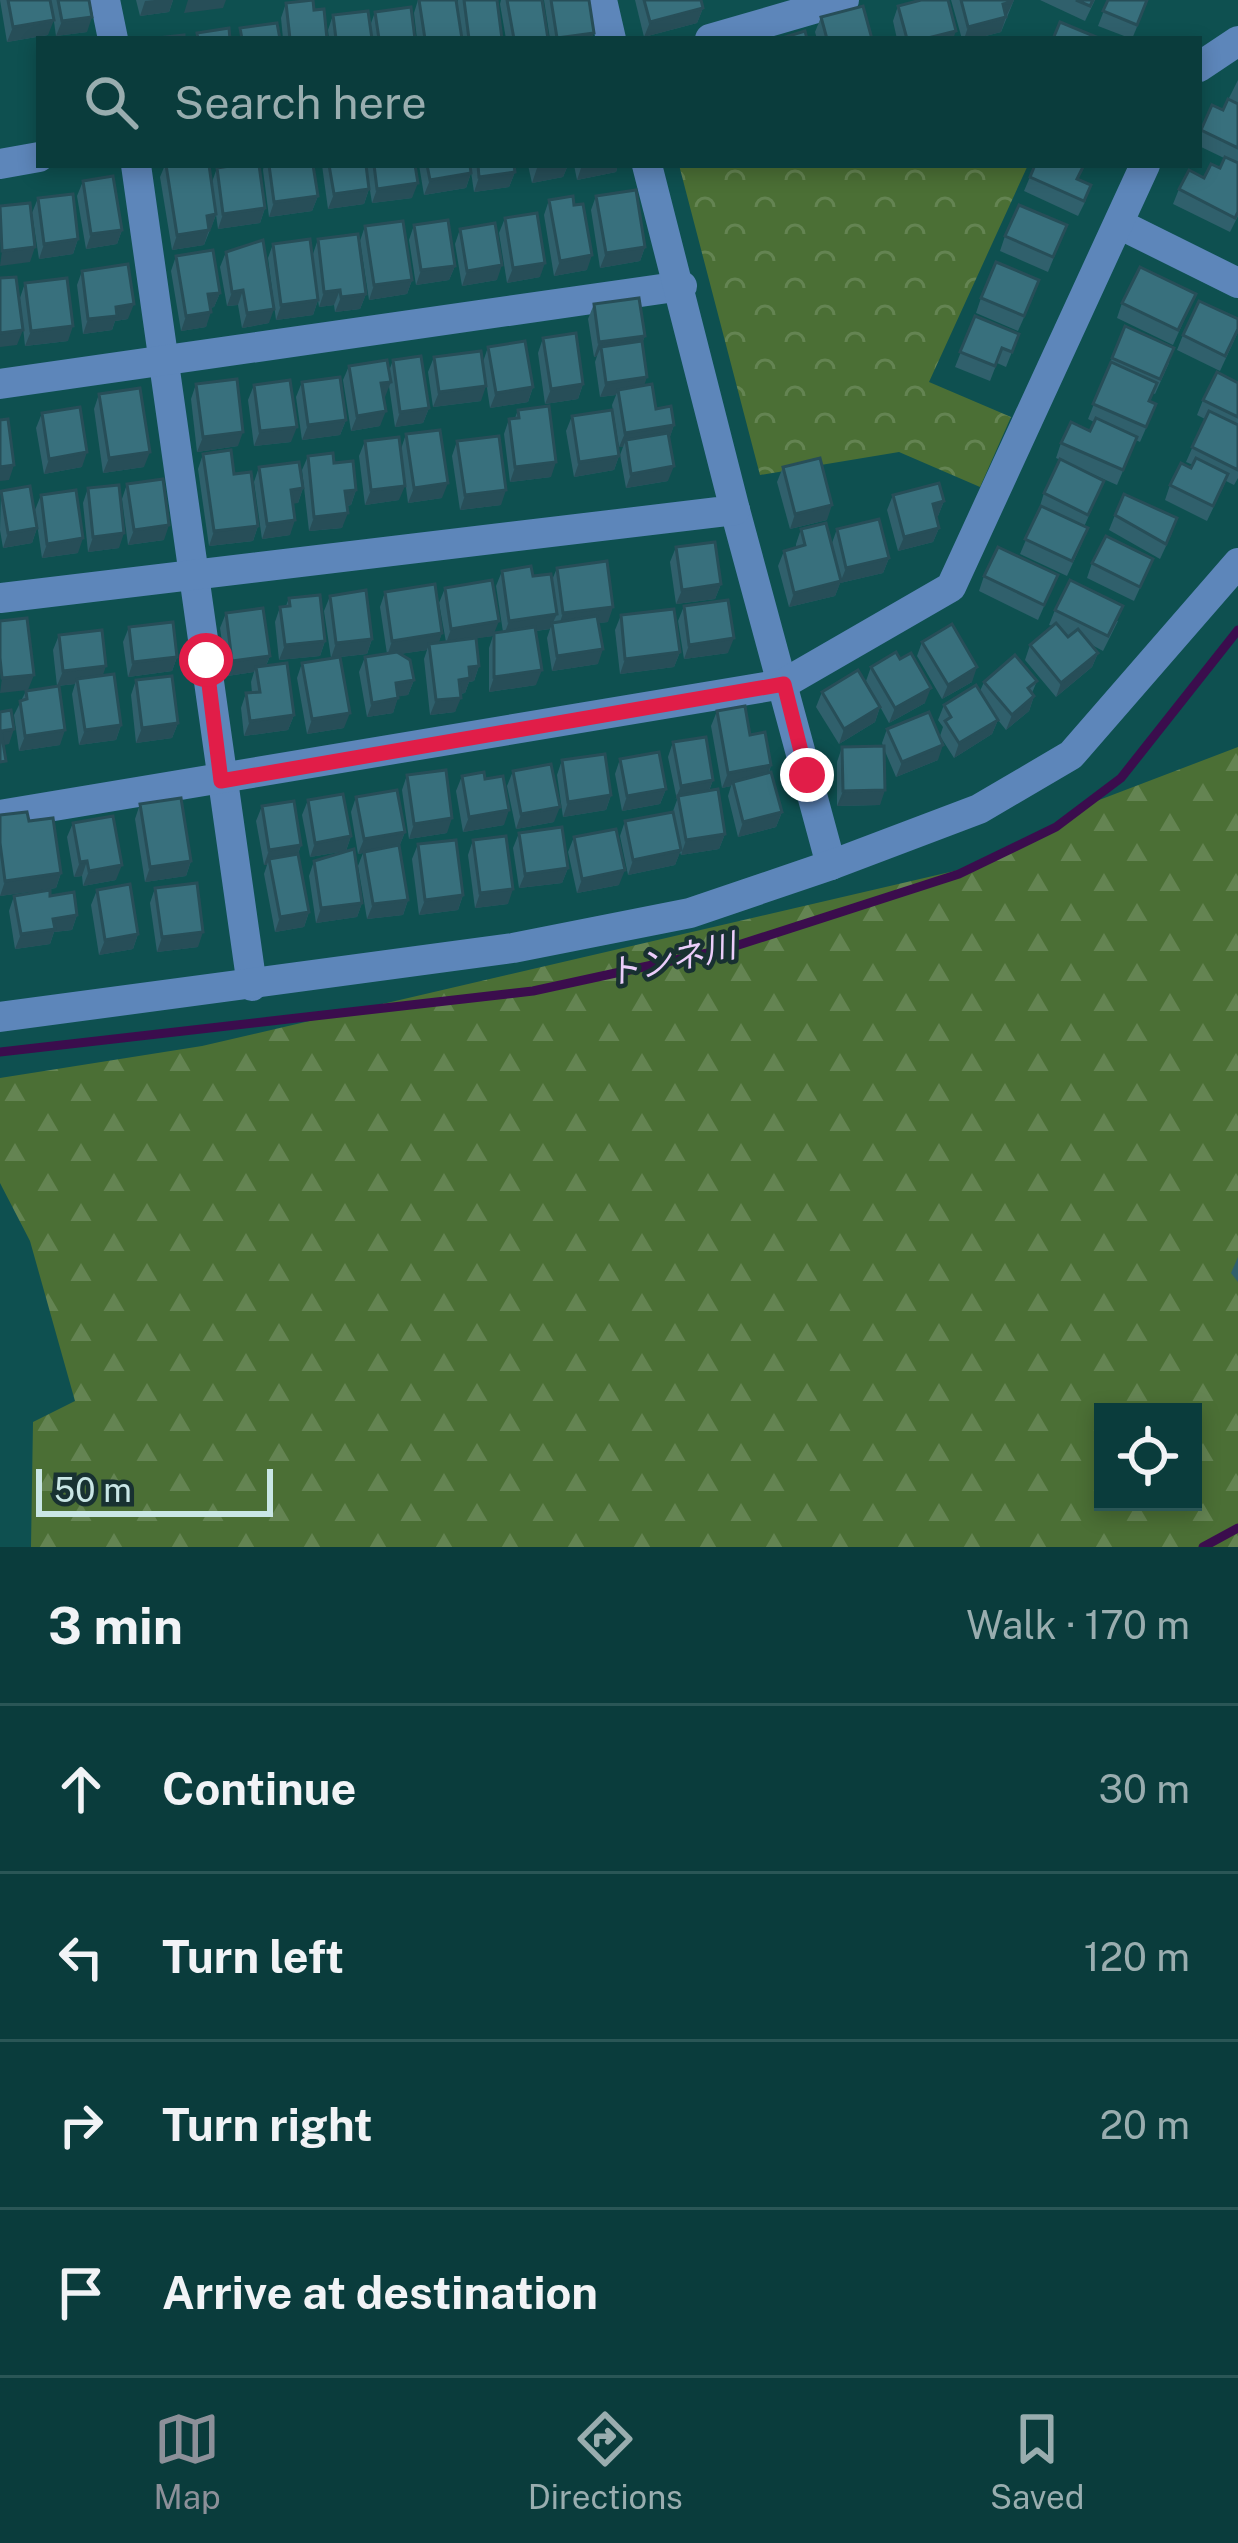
<!DOCTYPE html>
<html lang="en">
<head>
<meta charset="utf-8">
<style>
  body { margin:0; font-family:"Public Sans","Noto Sans JP",sans-serif; background:#184747; color:#f1f3f6 }
  .controls { position:absolute; right:36px; bottom:36px; display:grid; overflow:hidden; border-radius:0px; box-shadow:0 6px 18px #0003 }
  .controls button { width:108px; height:108px; display:grid; place-items:center; padding:0; border:0; border-bottom:3px solid #2a5656; background:#0a3c3c; color:#f1f3f6; font:60px sans-serif }
  .scale { position:absolute; left:36px; bottom:30px; width:237px; box-sizing:border-box; padding-left:12px; border:6px solid #c9e6e5; border-top:0; font-size:33px; line-height:42px; white-space:nowrap; color:#c9e6e5; -webkit-text-stroke:9px #183131; paint-order:stroke }
  .stop { position:absolute; width:36px; height:36px; margin:-27px; border:9px solid #e11d48; border-radius:50%; background:#fff }
  .stop.end { background:#e11d48; border-color:#fff; box-shadow:0 3px 12px #0008 }
  .list { margin:0; padding:0; list-style:none }
  h2 { display:flex; justify-content:space-between; align-items:center; height:156px; margin:0; padding:0 48px; font-size:51px }
  h2 small { font-size:39px; font-weight:400; color:#99adaf }
  .list li { display:grid; grid-template-columns:78px 1fr auto; gap:36px; align-items:center; box-sizing:border-box; height:168px; padding:0 48px; border-top:3px solid #2a5656 }
  .list b { display:block; font-size:45px; white-space:nowrap }
  .list em { font-size:39px; font-style:normal; color:#99adaf }
  .icon { flex:none; width:66px; height:66px; fill:none; stroke:currentColor; stroke-width:2; stroke-linecap:round; stroke-linejoin:round }
  .map { position:relative; flex:none; width:1238px; height:1547px; overflow:hidden }
  .search { position:absolute; background:#0a3c3c; box-shadow:0 6px 18px #0003; left:36px; right:36px; top:36px; height:132px; display:flex; align-items:center; gap:30px; box-sizing:border-box; padding:0 42px; border-radius:0px; color:#99adaf; font-size:45px }
  .sheet { height:828px; background:#0a3c3c }
  nav { display:flex; justify-content:space-around; align-items:center; box-sizing:border-box; height:168px; border-top:3px solid #2a5656; background:#0a3c3c; font-size:33px; color:#99adaf }
  nav a { display:grid; justify-items:center; gap:6px }
  nav .on { color:#8c9099 }
  .map>svg:first-child { display:block }
  .forest { fill:url(#forest-firs); fill-rule:evenodd }
  .park { fill:url(#park-crowns) }
  .lines { fill:none; stroke-linecap:round; stroke-linejoin:round }
  .stream { stroke:#3b0d4d; stroke-width:9 }
  .minor { stroke:#5d86ba; stroke-width:30 }
  .wall { fill:#30606c }
  .shaded-wall { fill:#274e58 }
  .building { fill:#38707d; stroke:#274e58; stroke-width:3 }
  .route { stroke:#e11d48; stroke-width:15 }
  .labels { text-anchor:middle; stroke-width:9; stroke-linejoin:round; paint-order:stroke }
  .water-label { font-size:33px; font-style:italic; fill:#ebcdfa; stroke:#183131 }
</style>
</head>
<body>
<div class="map">
<svg width="1238" height="1547" viewBox="0 0 1238 1547">
  <defs>
    <pattern id="forest-firs" width="22" height="20" patternUnits="userSpaceOnUse" patternTransform="scale(3)"><rect width="22" height="20" fill="#4b6f35"/><path d="M5 1l3.5 6h-7zM16 11l3.5 6h-7z" fill="#648452"/></pattern>
    <pattern id="park-crowns" width="20" height="18" patternUnits="userSpaceOnUse" patternTransform="scale(3)"><rect width="20" height="18" fill="#4b6f35"/><path d="M2 6a3 3 0 1 1 6 0M12 15a3 3 0 1 1 6 0" fill="none" stroke="#648452"/></pattern>
  </defs>
  <rect width="100%" height="100%" fill="#0e5050"/>
  <path class="forest" d="M1238 747V1547H31L33 1422 75 1401 30 1241 0 1183V1078L202 1046 993 862 1086 805ZM1103 1412H1193V1502H1103Z"/>
  <polygon class="park" points="679,165 1028,165 929,382 1011,417 980,487 899,452 760,475"/>
  <g class="lines">
    <g class="stream">
      <polyline points="0,1052 533,991 726,949 959,874 1056,827 1121,778 1238,630"/>
      <polyline points="1203,1547 1238,1528"/>
    </g>
    <g class="minor">
      <polyline points="105,0 113,39"/>
      <polyline points="602,0 611,39"/>
      <polyline points="710,39 844,0"/>
      <polyline points="1199,67 1238,41"/>
      <polyline points="0,164 39,157"/>
      <polyline points="136,165 252,986"/>
      <polyline points="1119,224 1238,283"/>
      <polyline points="0,384 682,286"/>
      <polyline points="735,510 831,865"/>
      <polyline points="0,598 735,510 647,165"/>
      <polyline points="0,815 783,684 951,587 1145,165"/>
      <polyline points="0,1017 513,948 690,913 831,865 979,809 1071,755 1238,563"/>
    </g>
  </g>
  <g class="wall">
    <polygon points="0,0 50,0 48,35 7,42"/>
    <polygon points="51,0 89,0 87,32 56,36"/>
    <polygon points="136,0 173,0 169,12 140,16"/>
    <polygon points="418,0 457,3 458,0 497,0 502,39 417,39 414,13"/>
    <polygon points="501,0 542,0 548,39 506,39 500,4"/>
    <polygon points="544,0 589,0 592,39 550,39"/>
    <polygon points="635,0 701,0 703,8 697,23 644,37"/>
    <polygon points="951,0 1014,0 1001,32 974,39 962,39"/>
    <polygon points="1040,0 1095,0 1085,21"/>
    <polygon points="1108,0 1148,0 1132,39 1098,26"/>
    <polygon points="286,3 314,10 327,39 283,39 281,18"/>
    <polygon points="898,6 953,39 897,39 893,21"/>
    <polygon points="375,12 415,39 329,39 328,30 333,15 370,26"/>
    <polygon points="821,17 872,39 817,39 815,32"/>
    <polygon points="1238,80 1238,216 1230,232 1173,204 1179,189 1220,168 1224,158 1199,146 1199,134 1212,105 1223,110"/>
    <polygon points="165,165 209,165 212,182 217,168 265,208 260,223 218,229 216,215 204,245 172,250 160,177"/>
    <polygon points="264,165 313,165 318,196 312,211 269,217 263,170"/>
    <polygon points="322,165 366,165 369,189 364,204 328,209"/>
    <polygon points="366,165 415,165 412,198 372,203"/>
    <polygon points="419,165 470,165 471,173 466,188 424,195"/>
    <polygon points="470,165 514,165 515,172 509,187 474,192"/>
    <polygon points="528,165 568,165 563,177 532,183"/>
    <polygon points="574,165 618,165 616,172 577,180"/>
    <polygon points="1035,165 1078,179 1086,200 1078,216 1024,191"/>
    <polygon points="83,181 122,230 117,244 86,249 77,196"/>
    <polygon points="596,196 645,247 640,261 600,268 591,210"/>
    <polygon points="38,198 78,239 73,254 39,259 32,213"/>
    <polygon points="549,200 587,270 554,276 544,215"/>
    <polygon points="505,218 540,277 507,283 499,233"/>
    <polygon points="414,225 455,266 449,280 416,285 409,240"/>
    <polygon points="1067,225 1048,272 1000,251 1005,236"/>
    <polygon points="365,226 412,280 407,294 369,300 360,241"/>
    <polygon points="460,229 497,280 462,286 455,244"/>
    <polygon points="318,239 366,294 360,309 335,312 334,305 319,307 318,300 313,315 276,320 268,258 273,244 313,254"/>
    <polygon points="226,252 269,323 242,328 238,305 227,306 220,267"/>
    <polygon points="176,256 220,293 214,307 210,308 206,327 181,331 171,271"/>
    <polygon points="82,271 128,319 115,321 112,330 83,334 77,285"/>
    <polygon points="25,283 68,341 25,346 20,298"/>
    <polygon points="1196,294 1173,345 1117,318 1122,303"/>
    <polygon points="1034,295 1018,331 976,313 981,298"/>
    <polygon points="594,304 645,336 642,343 644,386 656,409 674,425 669,439 668,481 626,488 620,455 623,447 619,447 612,405 616,395 600,397 595,362 597,356 594,357 588,319"/>
    <polygon points="975,316 1019,334 1006,367 997,363 990,381 955,367"/>
    <polygon points="1238,319 1238,332 1220,371 1177,350 1183,335"/>
    <polygon points="543,338 583,384 578,399 545,404 538,353"/>
    <polygon points="488,347 533,387 528,402 490,408 483,362"/>
    <polygon points="434,357 481,401 433,407 428,372"/>
    <polygon points="1112,358 1169,363 1155,394 1153,393 1150,402 1150,419 1140,442 1136,440 1117,485 1056,458 1061,443 1090,431 1094,422 1088,419"/>
    <polygon points="393,360 429,408 423,423 395,427 389,386 383,397 380,426 351,431 343,380 349,366 389,371"/>
    <polygon points="302,382 346,420 340,435 302,440 296,397"/>
    <polygon points="1238,383 1238,478 1234,485 1226,481 1207,521 1165,500 1170,485 1193,465 1186,462 1205,419 1197,415 1203,400"/>
    <polygon points="196,384 238,446 197,452 191,399"/>
    <polygon points="254,385 291,442 254,446 248,400"/>
    <polygon points="99,394 144,467 103,473 94,409"/>
    <polygon points="518,410 551,477 510,482 504,434 509,419 515,418"/>
    <polygon points="42,413 82,467 44,474 36,428"/>
    <polygon points="572,416 619,456 614,470 574,477 566,431"/>
    <polygon points="406,434 442,498 408,503 401,449"/>
    <polygon points="365,441 399,500 365,505 359,456"/>
    <polygon points="457,441 501,505 460,510 452,456"/>
    <polygon points="203,454 234,474 258,526 253,541 209,546 198,469"/>
    <polygon points="308,456 334,463 356,490 351,505 347,506 342,528 309,531 302,470"/>
    <polygon points="259,467 303,488 298,503 293,503 290,535 262,539 254,482"/>
    <polygon points="783,467 827,520 790,529 777,482"/>
    <polygon points="1104,481 1084,527 1082,543 1067,576 1020,554 1039,509 1044,493"/>
    <polygon points="127,484 164,540 128,545 122,499"/>
    <polygon points="88,488 119,548 88,552 83,503"/>
    <polygon points="1,491 37,528 32,543 3,548 0,530"/>
    <polygon points="41,495 78,553 42,558 35,510"/>
    <polygon points="893,495 944,501 938,516 936,516 939,528 933,542 898,551 887,510"/>
    <polygon points="1115,515 1172,533 1160,559 1109,530"/>
    <polygon points="801,529 832,543 837,529 889,558 883,573 840,583 835,596 789,607 778,566 784,551 796,548 796,544"/>
    <polygon points="676,547 721,584 715,599 676,604 670,562"/>
    <polygon points="1153,559 1134,601 1087,578 1092,563"/>
    <polygon points="557,568 608,622 598,623 598,664 552,671 547,638 550,629 536,631 536,685 489,692 489,648 494,633 503,632 496,586 502,571 552,580"/>
    <polygon points="1058,575 1038,620 979,591 984,576"/>
    <polygon points="445,588 493,636 476,638 479,666 474,681 469,682 465,693 460,694 455,712 430,715 424,659 427,650 399,654 414,680 408,695 398,696 393,713 367,717 359,672 365,657 387,654 380,607 385,592 442,633 438,643 446,642 439,603"/>
    <polygon points="330,596 372,639 367,654 340,657 344,728 307,734 297,678 302,663 331,658 324,611"/>
    <polygon points="289,598 325,641 320,656 279,660 275,622 280,607 286,606"/>
    <polygon points="684,606 728,653 684,659 678,621"/>
    <polygon points="1055,610 1118,621 1103,651 1092,645 1098,653 1092,667 1056,697 1025,660 1030,645 1053,626 1049,625"/>
    <polygon points="226,613 270,656 266,666 294,715 288,730 244,736 241,708 246,693 252,693 251,682 254,672 227,676 220,628"/>
    <polygon points="621,615 680,652 674,667 620,674 615,630"/>
    <polygon points="129,627 177,657 172,671 128,677 123,642"/>
    <polygon points="59,635 103,676 121,725 116,740 79,745 72,694 75,684 57,686 53,650"/>
    <polygon points="922,642 972,682 942,699 917,656"/>
    <polygon points="871,667 925,703 889,723 866,681"/>
    <polygon points="136,680 178,723 172,738 136,743 131,695"/>
    <polygon points="1037,681 1032,693 1034,696 1029,711 1006,730 998,720 992,734 954,758 940,736 943,727 938,720 944,705 980,691 984,682"/>
    <polygon points="26,691 60,745 19,751 14,715"/>
    <polygon points="822,692 880,707 875,722 839,744 816,707"/>
    <polygon points="717,711 750,735 771,765 769,773 782,812 776,827 738,837 728,796 731,786 722,788 711,726"/>
    <polygon points="887,729 938,760 896,777 884,749 880,805 837,806 837,762 842,747 883,746 882,743"/>
    <polygon points="673,742 713,780 709,791 725,834 719,849 681,855 680,852 675,865 628,875 620,836 625,821 676,828 673,811 677,800 668,757"/>
    <polygon points="620,759 666,789 660,804 622,811 615,774"/>
    <polygon points="562,760 611,795 606,810 563,817 557,775"/>
    <polygon points="513,771 554,822 516,829 507,786"/>
    <polygon points="407,775 447,833 409,839 402,790"/>
    <polygon points="462,776 504,825 463,832 456,791"/>
    <polygon points="356,797 405,832 399,847 408,900 403,915 367,919 358,866 363,853 358,854 351,812"/>
    <polygon points="308,800 351,836 346,851 310,857 302,815"/>
    <polygon points="140,804 191,861 186,876 145,882 135,819"/>
    <polygon points="262,806 301,845 298,854 309,912 304,927 275,932 264,874 267,865 264,865 256,821"/>
    <polygon points="0,815 61,873 56,888 0,896"/>
    <polygon points="73,823 116,880 83,886 82,876 74,877 67,837"/>
    <polygon points="519,833 568,868 562,883 519,888 513,848"/>
    <polygon points="574,837 619,885 577,893 568,852"/>
    <polygon points="473,840 508,904 475,908 468,855"/>
    <polygon points="418,844 463,895 458,910 419,915 412,859"/>
    <polygon points="314,861 362,903 357,917 316,923 309,876"/>
    <polygon points="155,888 198,947 157,952 150,903"/>
    <polygon points="97,890 138,934 133,949 99,955 91,905"/>
    <polygon points="14,896 77,915 72,930 54,932 50,944 15,949 9,911"/>
    <polygon points="1238,1257 1238,1282 1231,1273"/>
  </g>
  <g class="shaded-wall">
    <polygon points="155,0 173,0 169,12 140,16 145,1"/>
    <polygon points="188,0 226,0 223,8 184,13"/>
    <polygon points="1006,0 1014,0 1006,17 998,19"/>
    <polygon points="703,8 697,23 644,37 650,22"/>
    <polygon points="92,17 87,32 56,36 62,21"/>
    <polygon points="1006,17 1001,32 974,39 964,39 968,27"/>
    <polygon points="54,20 48,35 7,42 13,27"/>
    <polygon points="956,31 953,39 924,39"/>
    <polygon points="594,33 592,39 557,39 557,38"/>
    <polygon points="554,165 568,165 563,177 532,183 537,168"/>
    <polygon points="582,165 618,165 616,172 577,180"/>
    <polygon points="515,172 509,187 474,192 479,177"/>
    <polygon points="471,173 466,188 424,195 430,180"/>
    <polygon points="418,183 412,198 372,203 377,189"/>
    <polygon points="369,189 364,204 328,209 334,194"/>
    <polygon points="318,196 312,211 269,217 274,202"/>
    <polygon points="265,208 260,223 218,229 223,214"/>
    <polygon points="216,214 211,229 202,230 207,216"/>
    <polygon points="122,230 117,244 86,249 91,234"/>
    <polygon points="209,230 204,245 172,250 177,235"/>
    <polygon points="78,239 73,254 39,259 44,244"/>
    <polygon points="35,247 30,262 0,266 2,251"/>
    <polygon points="645,247 640,261 600,268 606,253"/>
    <polygon points="592,255 587,270 554,276 560,261"/>
    <polygon points="545,263 540,277 507,283 513,268"/>
    <polygon points="502,265 497,280 462,286 467,271"/>
    <polygon points="455,266 449,280 416,285 421,270"/>
    <polygon points="412,280 407,294 369,300 374,285"/>
    <polygon points="243,290 238,305 227,306 232,292"/>
    <polygon points="340,290 334,305 319,307 324,292"/>
    <polygon points="220,293 214,307 203,309 208,294"/>
    <polygon points="366,294 360,309 335,312 341,297"/>
    <polygon points="318,300 313,315 276,320 281,305"/>
    <polygon points="134,304 128,319 115,321 112,330 83,334 88,319 116,307"/>
    <polygon points="274,309 269,323 242,328 247,313"/>
    <polygon points="211,312 206,327 181,331 186,316"/>
    <polygon points="73,326 68,341 25,346 31,331"/>
    <polygon points="23,330 17,345 0,347 0,333"/>
    <polygon points="645,336 639,351 601,347 597,356 594,357 599,342"/>
    <polygon points="647,377 642,392 618,390 616,395 600,397 606,383"/>
    <polygon points="391,382 385,397 376,398 381,383"/>
    <polygon points="583,384 578,399 545,404 551,389"/>
    <polygon points="486,386 481,401 433,407 439,392"/>
    <polygon points="533,387 528,402 490,408 496,393"/>
    <polygon points="429,408 423,423 395,427 400,412"/>
    <polygon points="386,411 380,426 351,431 357,416"/>
    <polygon points="346,420 340,435 302,440 308,425"/>
    <polygon points="674,425 669,440 626,440 623,447 619,447 625,433"/>
    <polygon points="297,427 291,442 254,446 260,431"/>
    <polygon points="243,432 238,446 197,452 203,437"/>
    <polygon points="87,452 82,467 44,474 49,459"/>
    <polygon points="150,452 144,467 103,473 109,458"/>
    <polygon points="619,456 614,470 574,477 579,462"/>
    <polygon points="556,462 551,477 510,482 515,467"/>
    <polygon points="14,465 9,480 0,481 0,467"/>
    <polygon points="674,466 668,481 626,488 631,474"/>
    <polygon points="448,483 442,498 408,503 414,488"/>
    <polygon points="405,486 399,500 365,505 371,490"/>
    <polygon points="303,488 298,503 285,505 291,490"/>
    <polygon points="356,490 351,505 340,506 345,491"/>
    <polygon points="506,490 501,505 460,510 465,495"/>
    <polygon points="944,501 938,516 927,519 933,504"/>
    <polygon points="832,505 827,520 790,529 795,514"/>
    <polygon points="348,513 342,528 309,531 314,517"/>
    <polygon points="295,520 290,535 262,539 267,524"/>
    <polygon points="169,525 164,540 128,545 134,530"/>
    <polygon points="258,526 253,541 209,546 214,531"/>
    <polygon points="37,528 32,543 3,548 8,533"/>
    <polygon points="939,528 933,542 898,551 904,537"/>
    <polygon points="124,533 119,548 88,552 93,537"/>
    <polygon points="83,538 78,553 42,558 47,544"/>
    <polygon points="889,558 883,573 840,583 846,568"/>
    <polygon points="841,581 835,596 789,607 794,593"/>
    <polygon points="721,584 715,599 676,604 682,590"/>
    <polygon points="613,607 608,622 558,628 563,613"/>
    <polygon points="557,614 550,629 504,635 509,621"/>
    <polygon points="499,621 493,636 446,643 451,629"/>
    <polygon points="442,633 437,648 429,644 427,650 387,656 392,641"/>
    <polygon points="734,638 728,653 684,659 689,645"/>
    <polygon points="372,639 367,654 331,658 336,643"/>
    <polygon points="325,641 320,656 279,660 285,645"/>
    <polygon points="603,649 598,664 552,671 557,656"/>
    <polygon points="680,652 674,667 620,674 625,659"/>
    <polygon points="1098,653 1092,667 1056,697 1061,683"/>
    <polygon points="270,656 264,670 256,667 254,672 227,676 232,661"/>
    <polygon points="177,657 172,671 128,677 133,662"/>
    <polygon points="106,666 101,681 77,679 75,684 57,686 63,671"/>
    <polygon points="479,666 474,681 469,682 465,693 453,694 459,680 469,667"/>
    <polygon points="977,667 972,682 942,699 948,685"/>
    <polygon points="542,670 536,685 489,692 494,677"/>
    <polygon points="34,675 28,690 0,693 2,678"/>
    <polygon points="414,680 408,695 390,698 396,683"/>
    <polygon points="931,688 925,703 889,723 895,708"/>
    <polygon points="1034,696 1029,711 1006,730 1012,715"/>
    <polygon points="398,698 393,713 367,717 372,703"/>
    <polygon points="461,698 455,712 430,715 436,700"/>
    <polygon points="880,707 875,722 839,744 844,729"/>
    <polygon points="350,713 344,728 307,734 312,719"/>
    <polygon points="294,715 288,730 244,736 250,721"/>
    <polygon points="998,720 992,734 954,758 959,743"/>
    <polygon points="178,723 172,738 136,743 142,728"/>
    <polygon points="121,725 116,740 79,745 85,730"/>
    <polygon points="14,729 9,744 0,746 1,731"/>
    <polygon points="65,730 60,745 19,751 25,736"/>
    <polygon points="943,745 938,760 896,777 902,762"/>
    <polygon points="771,765 766,780 733,782 731,786 722,788 728,773"/>
    <polygon points="713,780 707,795 678,796 675,800 681,786"/>
    <polygon points="666,789 660,804 622,811 627,796"/>
    <polygon points="885,790 880,805 837,806 843,791"/>
    <polygon points="611,795 606,810 563,817 568,802"/>
    <polygon points="560,807 554,822 516,829 521,814"/>
    <polygon points="509,810 504,825 463,832 469,817"/>
    <polygon points="782,812 776,827 738,837 743,822"/>
    <polygon points="452,818 447,833 409,839 414,824"/>
    <polygon points="405,832 399,847 358,854 364,839"/>
    <polygon points="725,834 719,849 681,855 686,840"/>
    <polygon points="351,836 346,851 310,857 315,843"/>
    <polygon points="301,845 296,860 269,859 267,865 264,865 269,850"/>
    <polygon points="681,850 675,865 628,875 633,860"/>
    <polygon points="87,861 82,876 74,877 80,862"/>
    <polygon points="191,861 186,876 145,882 150,867"/>
    <polygon points="122,865 116,880 83,886 89,871"/>
    <polygon points="568,868 562,883 519,888 525,874"/>
    <polygon points="625,870 619,885 577,893 582,879"/>
    <polygon points="61,873 56,888 0,896 5,881"/>
    <polygon points="513,889 508,904 475,908 480,893"/>
    <polygon points="463,895 458,910 419,915 425,900"/>
    <polygon points="408,900 403,915 367,919 373,904"/>
    <polygon points="362,903 357,917 316,923 321,908"/>
    <polygon points="309,912 304,927 275,932 280,917"/>
    <polygon points="77,915 72,930 54,932 50,944 15,949 21,934 53,919"/>
    <polygon points="203,932 198,947 157,952 162,937"/>
    <polygon points="138,934 133,949 99,955 105,940"/>
  </g>
  <g class="building">
    <polygon points="8,0 50,0 54,20 13,27"/>
    <polygon points="58,0 89,0 92,17 62,21"/>
    <polygon points="313,0 314,10 324,9 327,39 290,39 286,3"/>
    <polygon points="419,0 456,0 462,39 425,39"/>
    <polygon points="464,0 497,0 502,39 469,39"/>
    <polygon points="507,0 542,0 548,39 514,39"/>
    <polygon points="551,0 589,0 594,33 557,38"/>
    <polygon points="644,0 701,0 703,8 650,22"/>
    <polygon points="921,0 948,0 956,31 924,39 907,39 898,6"/>
    <polygon points="961,0 1011,0 1011,2 1003,4 1006,17 968,27"/>
    <polygon points="1076,0 1093,0 1090,6"/>
    <polygon points="1108,0 1147,0 1137,25 1103,11"/>
    <polygon points="863,6 872,39 827,39 821,17"/>
    <polygon points="411,7 415,39 379,39 375,12"/>
    <polygon points="368,11 372,39 336,39 333,15"/>
    <polygon points="1060,22 1101,39 1053,39"/>
    <polygon points="277,23 280,39 242,39 240,28"/>
    <polygon points="229,28 230,39 198,39 197,33"/>
    <polygon points="805,31 807,39 779,39"/>
    <polygon points="184,35 184,39 149,39"/>
    <polygon points="1228,99 1238,104 1238,148 1201,130 1212,105 1223,110"/>
    <polygon points="1225,157 1238,163 1238,212 1235,218 1179,189 1189,170 1204,178 1211,164 1220,168"/>
    <polygon points="166,165 209,165 216,214 207,216 209,230 177,235"/>
    <polygon points="236,165 259,165 265,208 223,214 217,168"/>
    <polygon points="269,165 313,165 318,196 274,202"/>
    <polygon points="329,165 366,165 369,189 334,194"/>
    <polygon points="374,165 415,165 418,183 377,189"/>
    <polygon points="427,165 470,165 471,173 430,180"/>
    <polygon points="478,165 514,165 515,172 479,177"/>
    <polygon points="1035,165 1084,165 1077,179 1091,185 1084,201 1030,177"/>
    <polygon points="113,176 122,230 91,234 83,181"/>
    <polygon points="636,190 645,247 606,253 596,196"/>
    <polygon points="73,194 78,239 44,244 38,198"/>
    <polygon points="573,196 574,205 583,204 592,255 560,261 549,200"/>
    <polygon points="30,203 35,247 2,251 0,206"/>
    <polygon points="1019,205 1067,225 1053,257 1005,236"/>
    <polygon points="537,213 545,263 513,268 505,218"/>
    <polygon points="448,220 455,266 421,270 414,225"/>
    <polygon points="403,221 412,280 374,285 365,226"/>
    <polygon points="495,223 502,265 467,271 460,229"/>
    <polygon points="358,234 366,294 341,297 340,290 324,292 318,239"/>
    <polygon points="310,239 318,300 281,305 273,244"/>
    <polygon points="263,240 274,309 247,313 243,290 232,292 226,252"/>
    <polygon points="213,250 220,293 208,294 211,312 186,316 176,256"/>
    <polygon points="996,262 1039,280 1024,316 981,298"/>
    <polygon points="128,264 134,304 116,307 117,316 88,319 82,271"/>
    <polygon points="1140,267 1196,294 1178,330 1122,303"/>
    <polygon points="16,277 23,330 0,333 0,278"/>
    <polygon points="67,278 73,326 31,331 25,283"/>
    <polygon points="639,298 645,336 599,342 594,304"/>
    <polygon points="1199,301 1238,319 1238,329 1225,356 1183,335"/>
    <polygon points="975,316 1019,334 1012,352 1002,348 995,366 960,352"/>
    <polygon points="1125,326 1174,348 1160,379 1112,358"/>
    <polygon points="576,333 583,384 551,389 543,338"/>
    <polygon points="525,341 533,387 496,393 488,347"/>
    <polygon points="642,341 647,377 606,383 601,347"/>
    <polygon points="481,351 486,386 439,392 434,357"/>
    <polygon points="421,356 429,408 400,412 393,360"/>
    <polygon points="387,360 391,382 381,383 386,411 357,416 349,366"/>
    <polygon points="1111,362 1157,383 1149,401 1156,404 1146,427 1093,404"/>
    <polygon points="1217,372 1238,383 1238,417 1203,400"/>
    <polygon points="340,377 346,420 308,425 302,382"/>
    <polygon points="237,379 243,432 203,437 196,384"/>
    <polygon points="290,380 297,427 260,431 254,385"/>
    <polygon points="652,384 656,409 671,406 674,425 625,433 618,390"/>
    <polygon points="140,388 150,452 109,458 99,394"/>
    <polygon points="549,406 556,462 515,467 509,419 519,418 518,410"/>
    <polygon points="80,407 87,452 49,459 42,413"/>
    <polygon points="612,410 619,456 579,462 572,416"/>
    <polygon points="1209,411 1238,425 1238,470 1192,447"/>
    <polygon points="1096,418 1137,437 1123,470 1061,443 1071,422 1090,431"/>
    <polygon points="8,419 14,465 0,467 0,420"/>
    <polygon points="440,430 448,483 414,488 406,434"/>
    <polygon points="668,433 674,466 631,474 626,440"/>
    <polygon points="499,436 506,490 465,495 457,441"/>
    <polygon points="399,437 405,486 371,490 365,441"/>
    <polygon points="231,450 234,474 251,472 258,526 214,531 203,454"/>
    <polygon points="333,453 334,463 353,461 356,490 345,491 348,513 314,517 308,456"/>
    <polygon points="820,458 832,505 795,514 783,467"/>
    <polygon points="1196,458 1228,474 1213,506 1170,485 1181,463 1191,468"/>
    <polygon points="1060,459 1104,481 1088,515 1044,493"/>
    <polygon points="299,462 303,488 291,490 295,520 267,524 259,467"/>
    <polygon points="163,479 169,525 134,530 127,484"/>
    <polygon points="939,483 944,501 933,504 939,528 904,537 893,495"/>
    <polygon points="119,485 124,533 93,537 88,488"/>
    <polygon points="30,486 37,528 8,533 1,491"/>
    <polygon points="76,490 83,538 47,544 41,495"/>
    <polygon points="1124,494 1177,518 1166,544 1115,515"/>
    <polygon points="1041,506 1088,528 1072,561 1025,539"/>
    <polygon points="879,519 889,558 846,568 837,529"/>
    <polygon points="826,523 841,581 794,593 784,551 805,545 801,529"/>
    <polygon points="1106,536 1153,559 1140,587 1092,563"/>
    <polygon points="715,542 721,584 682,590 676,547"/>
    <polygon points="998,547 1058,575 1044,605 984,576"/>
    <polygon points="607,561 613,607 563,613 557,568"/>
    <polygon points="531,566 533,576 551,574 557,614 509,621 502,571"/>
    <polygon points="492,580 499,621 451,629 445,588"/>
    <polygon points="1070,580 1123,606 1108,636 1055,610"/>
    <polygon points="435,584 442,633 392,641 385,592"/>
    <polygon points="366,590 372,639 336,643 330,596"/>
    <polygon points="320,595 325,641 285,645 280,607 290,606 289,598"/>
    <polygon points="728,600 734,638 689,645 684,606"/>
    <polygon points="263,608 270,656 232,661 226,613"/>
    <polygon points="674,609 680,652 625,659 621,615"/>
    <polygon points="597,616 603,649 557,656 552,623"/>
    <polygon points="27,618 34,675 2,678 0,658 0,621"/>
    <polygon points="173,622 177,657 133,662 129,627"/>
    <polygon points="1056,623 1068,637 1078,629 1098,653 1061,683 1030,645"/>
    <polygon points="952,624 977,667 948,685 922,642"/>
    <polygon points="535,627 542,670 494,677 494,633"/>
    <polygon points="102,630 106,666 63,671 59,635"/>
    <polygon points="476,638 479,666 469,667 470,678 459,680 461,698 436,700 429,644"/>
    <polygon points="397,652 410,660 414,680 396,683 398,698 372,703 365,657"/>
    <polygon points="896,652 900,659 911,653 931,688 895,708 871,667"/>
    <polygon points="1015,655 1037,681 1028,688 1034,696 1012,715 984,682"/>
    <polygon points="340,657 350,713 312,719 302,663"/>
    <polygon points="287,663 294,715 250,721 246,693 260,692 256,667"/>
    <polygon points="858,670 880,707 844,729 822,692"/>
    <polygon points="114,674 121,725 85,730 77,679"/>
    <polygon points="172,676 178,723 142,728 136,680"/>
    <polygon points="976,685 998,720 959,743 945,721 951,717 944,705"/>
    <polygon points="59,686 65,730 25,736 20,701 27,699 26,691"/>
    <polygon points="745,706 750,735 765,732 771,765 728,773 717,711"/>
    <polygon points="11,710 14,729 1,731 6,761 0,762 0,712"/>
    <polygon points="929,712 943,745 902,762 887,729"/>
    <polygon points="706,737 713,780 681,786 673,742"/>
    <polygon points="884,746 885,790 843,791 842,747"/>
    <polygon points="659,752 666,789 627,796 620,759"/>
    <polygon points="605,754 611,795 568,802 562,760"/>
    <polygon points="551,764 560,807 521,814 513,771"/>
    <polygon points="446,770 452,818 414,824 407,775"/>
    <polygon points="484,772 485,779 503,776 509,810 469,817 462,776"/>
    <polygon points="771,772 782,812 743,822 733,782"/>
    <polygon points="718,789 725,834 686,840 678,796"/>
    <polygon points="397,790 405,832 364,839 356,797"/>
    <polygon points="343,794 351,836 315,843 308,800"/>
    <polygon points="181,798 191,861 150,867 140,804"/>
    <polygon points="294,801 301,845 269,850 262,806"/>
    <polygon points="27,812 29,821 53,818 61,873 5,881 0,843 0,815"/>
    <polygon points="673,812 681,850 633,860 625,821"/>
    <polygon points="113,816 122,865 89,871 87,861 80,862 73,823"/>
    <polygon points="562,827 568,868 525,874 519,833"/>
    <polygon points="616,829 625,870 582,879 574,837"/>
    <polygon points="506,836 513,889 480,893 473,840"/>
    <polygon points="456,840 463,895 425,900 418,844"/>
    <polygon points="399,845 408,900 373,904 364,852"/>
    <polygon points="354,849 362,903 321,908 314,861"/>
    <polygon points="298,854 309,912 280,917 269,859"/>
    <polygon points="197,883 203,932 162,937 155,888"/>
    <polygon points="130,884 138,934 105,940 97,890"/>
    <polygon points="50,890 50,896 74,892 77,915 53,919 55,929 21,934 14,896"/>
  </g>
  <g class="lines">
    <polyline class="route" points="206,660 221,781 784,684 807,775"/>
  </g>
  <g class="labels">
    <g class="water-label">
      <text transform="translate(671 959) rotate(-13)" y="12">トンネ川</text>
    </g>
  </g>
</svg>
<div class="controls">
<button><svg class="icon" aria-label="locate" viewBox="0 0 24 24"><circle cx="12" cy="12" r="6"/><path d="M12 2v4M12 18v4M2 12h4M18 12h4"/></svg></button>
</div>
<div class="scale">50 m</div>
<div class="stop" style="left:206px;top:660px"></div>
<div class="stop end" style="left:807px;top:775px"></div>
<div class="search"><svg class="icon" aria-label="search" viewBox="0 0 24 24"><circle cx="10" cy="10" r="6"/><path d="M15 15l6 6"/></svg>Search here</div>
</div>
<section class="sheet">
<h2>3 min<small>Walk · 170 m</small></h2>
<ul class="list">
<li><svg class="icon" aria-label="ahead" viewBox="0 0 24 24"><path d="M12 20V5M6 11l6-6 6 6"/></svg><div><b>Continue</b></div><em>30 m</em></li>
<li><svg class="icon" aria-label="left" viewBox="0 0 24 24"><path d="M17 20v-9H6M10 6l-5 5 5 5"/></svg><div><b>Turn left</b></div><em>120 m</em></li>
<li><svg class="icon" aria-label="right" viewBox="0 0 24 24"><path d="M7 20v-9h11M14 6l5 5-5 5"/></svg><div><b>Turn right</b></div><em>20 m</em></li>
<li><svg class="icon" aria-label="arrive" viewBox="0 0 24 24"><path d="M6 21V4h12l-3 4 3 4H6"/></svg><div><b>Arrive at destination</b></div></li>
</ul>
</section>
<nav>
<a class="on"><svg class="icon" aria-label="map" viewBox="0 0 24 24"><path d="M3 6l6-2 6 2 6-2v14l-6 2-6-2-6 2zM9 4v14M15 6v14"/></svg>Map</a>
<a><svg class="icon" aria-label="directions" viewBox="0 0 24 24"><path d="M12 3l9 9-9 9-9-9zM9 14v-3h6M13 9l2 2-2 2"/></svg>Directions</a>
<a><svg class="icon" aria-label="saved" viewBox="0 0 24 24"><path d="M7 4h10v16l-5-4-5 4z"/></svg>Saved</a>
</nav>
</body>
</html>
